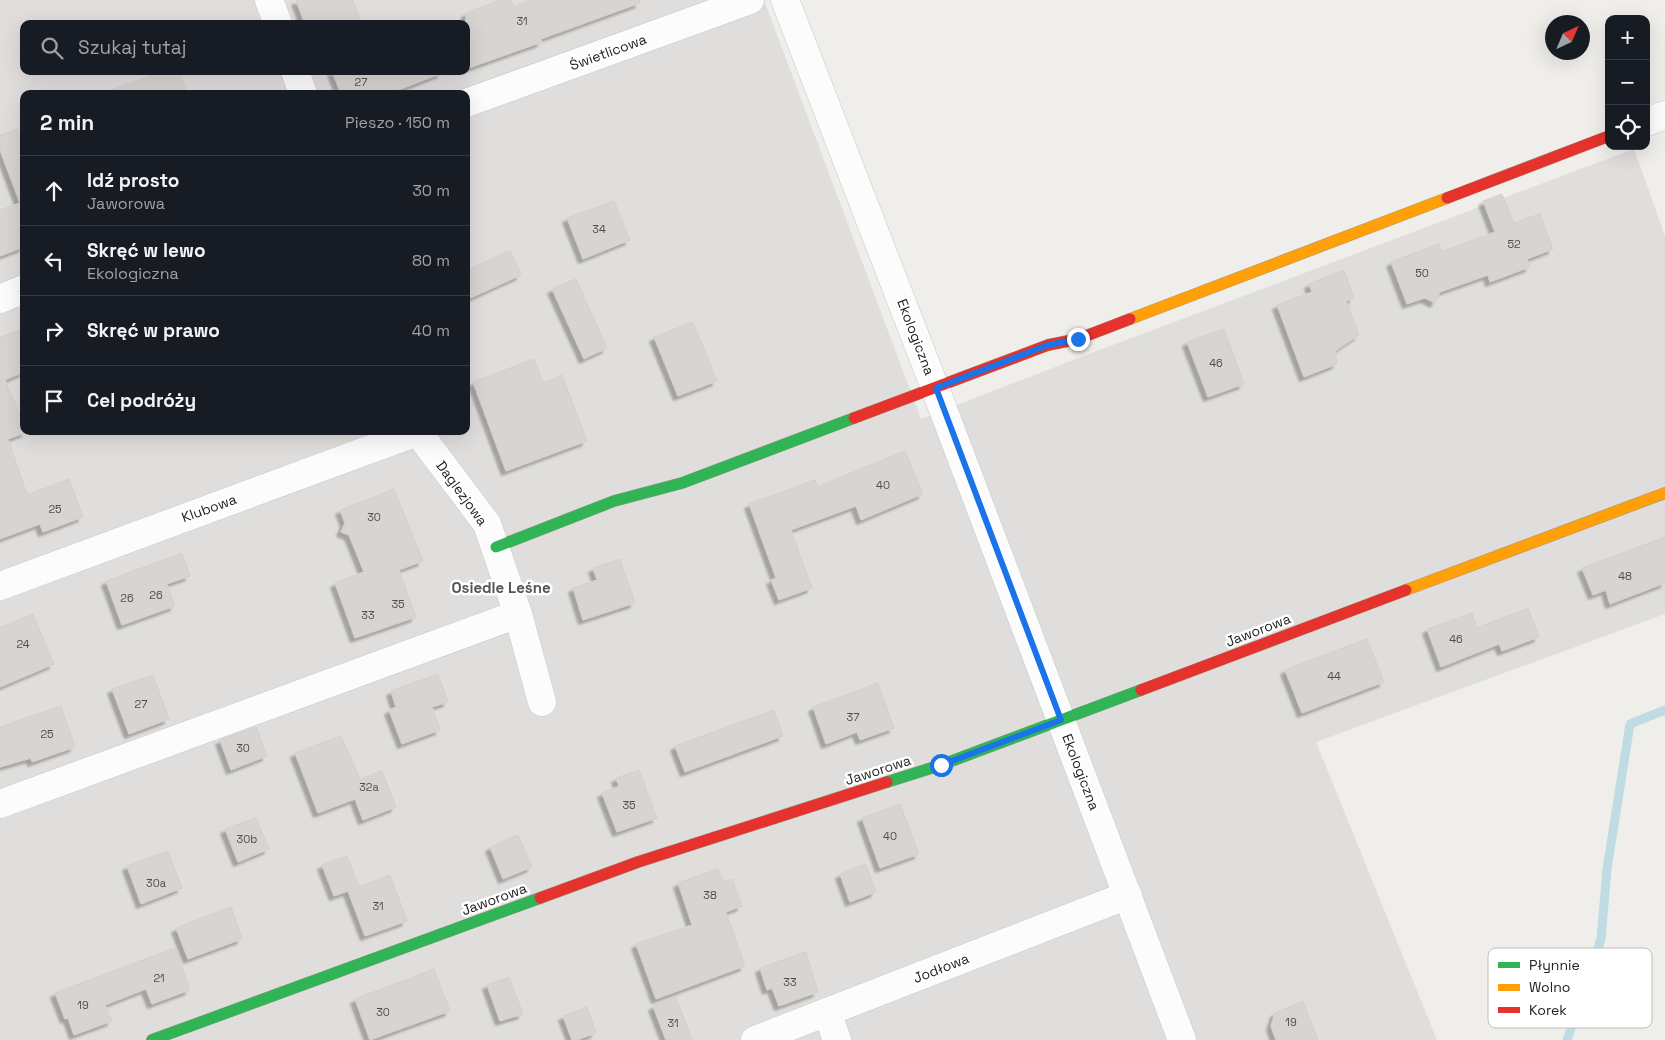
<!DOCTYPE html>
<html lang="pl">
<head>
<meta charset="utf-8">
<style>
  body { margin:0; font-family:"Space Grotesk",sans-serif; background:#242831; color:#f1f3f6 }
  .controls { position:absolute; right:15px; top:15px; display:grid; overflow:hidden; border-radius:10px; box-shadow:0 5px 20px #0002 }
  .controls button { width:45px; height:45px; display:grid; place-items:center; padding:0; border:0; border-bottom:1px solid #363941; background:#171b24; color:#f1f3f6; font:25px sans-serif }
  .compass { position:absolute; left:1545px; top:15px; width:45px; height:45px; border-radius:50%; background:#171b24; box-shadow:0 5px 20px #0002; rotate:44deg }
  .stop { position:absolute; width:15px; height:15px; margin:-11px; border:4px solid #1a73e8; border-radius:50%; background:#fff }
  .stop.end { background:#1a73e8; border-color:#fff; box-shadow:0 1px 5px #0008 }
  .list { margin:0; padding:0; list-style:none }
  h2 { display:flex; justify-content:space-between; align-items:center; height:65px; margin:0; padding:0 20px; font-size:21px }
  h2 small { font-size:16px; font-weight:400; color:#9ea1a6 }
  .list li { display:grid; grid-template-columns:32px 1fr auto; gap:15px; align-items:center; box-sizing:border-box; height:70px; padding:0 20px; border-top:1px solid #363941 }
  .list b { display:block; font-size:19px; white-space:nowrap }
  .list p { margin:0; font-size:16px; white-space:nowrap; color:#9ea1a6 }
  .list em { font-size:16px; font-style:normal; color:#9ea1a6 }
  .icon { flex:none; width:28px; height:28px; fill:none; stroke:currentColor; stroke-width:2; stroke-linecap:round; stroke-linejoin:round }
  .map { position:relative; flex:none; width:1665px; height:1040px; overflow:hidden }
  .search { position:absolute; background:#171b24; box-shadow:0 5px 20px #0002; left:20px; top:20px; width:450px; height:55px; display:flex; align-items:center; gap:12px; box-sizing:border-box; padding:0 18px; border-radius:10px; color:#9ea1a6; font-size:19px }
  .panel { position:absolute; background:#171b24; box-shadow:0 5px 20px #0002; left:20px; top:90px; width:450px; height:345px; border-radius:10px }
  .map>svg:first-child { display:block }
  .residential { fill:#dfdedc; fill-rule:evenodd }
  .lines { fill:none; stroke-linecap:round; stroke-linejoin:round }
  .stream { stroke:#bfdbe3; stroke-width:9 }
  .building { fill:#d7d4d2; stroke:#d3d0cc; filter:url(#shadow) }
  .street-casing { stroke:#c9c8c7; stroke-width:29 }
  .fast-casing { stroke:#999a82; stroke-width:12 }
  .slow-casing { stroke:#999a82; stroke-width:12 }
  .jam-casing { stroke:#999a82; stroke-width:12 }
  .street { stroke:#fdfcfc; stroke-width:28 }
  .fast { stroke:#30b455; stroke-width:11 }
  .slow { stroke:#ff9f0a; stroke-width:11 }
  .jam { stroke:#e5322d; stroke-width:11 }
  .route { stroke:#1a73e8; stroke-width:6 }
  .labels { text-anchor:middle; stroke-width:5; stroke-linejoin:round; paint-order:stroke }
  .number-label { font-size:11px; fill:#4f4e4e }
  .street-label { font-size:14px; fill:#222; stroke:#fff }
  .neighbourhood-label { font-size:15px; font-weight:bold; fill:#555; stroke:#fff }
  .key { fill:#fff; stroke:#bdbdbd; stroke-width:1 }
  .key-label { font-size:14px; fill:#222 }
</style>
</head>
<body>
<div class="map">
<svg width="1665" height="1040" viewBox="0 0 1665 1040">
  <defs>
    <filter id="shadow"><feDropShadow dx="-4.5" dy="4.5" stdDeviation="1" flood-color="#0004"/></filter>
  </defs>
  <rect width="100%" height="100%" fill="#f0eeeb"/>
  <path class="residential" d="M0 0H764L921 419 1073 360 1634 149 1665 236V614L1316 742 1437 1040H0ZM24 24H466V71H24ZM24 94H466V431H24Z"/>
  <g class="lines">
    <polyline class="stream" points="1567,1040 1601,939 1607,869 1630,724 1665,710"/>
  </g>
  <g class="building">
    <polygon points="296,0 353,0 361,24 305,24"/>
    <polygon points="501,0 511,0 513,7 531,0 639,0 640,3 541,39 542,42 466,69 466,13"/>
    <polygon points="163,71 179,71 187,94 110,94 109,91"/>
    <polygon points="332,71 441,71 442,73 388,94 341,94"/>
    <polygon points="18,129 24,146 24,247 0,256 0,210 20,203 0,150 0,135"/>
    <polygon points="1502,194 1514,223 1540,214 1553,249 1527,259 1530,267 1490,282 1488,275 1440,292 1435,303 1425,298 1407,304 1391,262 1439,244 1441,252 1495,232 1483,201"/>
    <polygon points="614,201 630,240 583,259 567,218"/>
    <polygon points="510,250 521,275 466,300 466,271"/>
    <polygon points="1344,270 1354,298 1346,301 1359,335 1335,351 1337,364 1304,377 1277,305 1312,292 1309,284"/>
    <polygon points="576,279 607,348 584,359 552,289"/>
    <polygon points="693,322 717,381 678,396 654,337"/>
    <polygon points="24,328 24,372 5,380 24,424 24,431 27,432 8,439 27,495 69,479 83,517 43,532 40,524 0,539 0,337"/>
    <polygon points="1224,329 1244,384 1208,397 1187,342"/>
    <polygon points="534,359 543,383 562,375 587,441 506,471 473,382"/>
    <polygon points="905,451 923,494 861,520 856,506 791,530 812,588 779,600 771,580 776,578 749,504 815,480 817,487"/>
    <polygon points="394,489 423,561 399,570 416,617 355,638 335,583 364,572 349,535 341,532 345,523 340,510"/>
    <polygon points="1665,537 1665,583 1610,604 1606,590 1593,595 1582,568"/>
    <polygon points="182,553 190,576 167,584 175,606 122,625 106,581"/>
    <polygon points="620,559 635,603 583,620 573,588 597,580 593,568"/>
    <polygon points="1528,608 1539,637 1502,651 1499,644 1441,667 1427,629 1472,613 1477,628"/>
    <polygon points="33,614 54,664 0,687 0,628"/>
    <polygon points="1367,639 1384,682 1302,713 1285,670"/>
    <polygon points="438,674 448,702 432,707 440,730 402,744 389,710 396,707 391,691"/>
    <polygon points="153,675 169,719 129,734 112,689"/>
    <polygon points="878,683 894,728 860,740 857,732 826,744 813,707"/>
    <polygon points="61,706 75,747 32,762 31,758 0,767 0,727"/>
    <polygon points="774,710 783,736 685,772 675,746"/>
    <polygon points="256,727 267,756 231,770 220,740"/>
    <polygon points="341,736 360,779 382,771 396,807 363,820 355,799 318,813 295,753"/>
    <polygon points="639,770 657,818 617,832 602,793 619,786 616,778"/>
    <polygon points="900,804 919,854 880,868 862,818"/>
    <polygon points="256,818 269,849 238,862 225,829"/>
    <polygon points="518,835 532,867 503,879 490,847"/>
    <polygon points="168,851 182,888 141,904 127,866"/>
    <polygon points="347,856 359,887 390,875 407,921 365,936 348,891 334,896 322,865"/>
    <polygon points="866,864 876,892 850,902 840,874"/>
    <polygon points="718,869 723,882 732,879 742,906 726,912 745,966 656,999 636,944 692,925 678,883"/>
    <polygon points="231,907 242,939 188,959 176,928"/>
    <polygon points="175,948 190,990 152,1004 146,989 105,1005 112,1021 74,1035 68,1018 65,1019 55,993"/>
    <polygon points="806,952 818,992 779,1006 772,988 767,990 760,968"/>
    <polygon points="434,969 450,1011 370,1040 355,999"/>
    <polygon points="509,977 523,1014 500,1021 487,985"/>
    <polygon points="676,997 692,1040 666,1040 653,1006"/>
    <polygon points="1303,1001 1318,1040 1276,1040 1271,1026 1275,1013"/>
    <polygon points="587,1007 596,1033 577,1040 572,1040 563,1016"/>
  </g>
  <g class="lines">
    <defs>
      <g id="street">
        <polyline points="269,0 278,24"/>
        <polyline points="785,0 935,388 1182,1040"/>
        <polyline points="295,71 303,94"/>
        <polyline points="466,103 750,0"/>
        <polyline points="1646,122 1665,115"/>
        <polyline points="0,299 24,289"/>
        <polyline points="417,431 487,524 518,614 542,702"/>
        <polyline points="0,586 417,432"/>
        <polyline points="0,804 518,614"/>
        <polyline points="827,1012 837,1040"/>
        <polyline points="755,1040 1128,895"/>
      </g>
      <g id="fast">
        <polyline points="496,547 614,501 682,483 854,418"/>
        <polyline points="887,782 941,765 1141,690"/>
        <polyline points="152,1040 540,898"/>
      </g>
      <g id="slow">
        <polyline points="1130,319 1447,198"/>
        <polyline points="1406,590 1665,493"/>
      </g>
      <g id="jam">
        <polyline points="1447,198 1609,136"/>
        <polyline points="854,418 1048,345 1078,339 1130,319"/>
        <polyline points="1141,690 1406,590"/>
        <polyline points="540,898 638,862 887,782"/>
      </g>
    </defs>
    <use href="#street" class="street-casing"/>
    <use href="#fast" class="fast-casing"/>
    <use href="#slow" class="slow-casing"/>
    <use href="#jam" class="jam-casing"/>
    <use href="#street" class="street"/>
    <use href="#fast" class="fast"/>
    <use href="#slow" class="slow"/>
    <use href="#jam" class="jam"/>
  </g>
  <g class="lines">
    <polyline class="route" points="941,765 1061,720 936,388 1048,345 1078,339"/>
  </g>
  <g class="labels">
    <g class="number-label">
      <text x="522" y="25">31</text>
      <text x="361" y="86">27</text>
      <text x="599" y="233">34</text>
      <text x="1514" y="248">52</text>
      <text x="1422" y="277">50</text>
      <text x="1216" y="367">46</text>
      <text x="883" y="489">40</text>
      <text x="55" y="513">25</text>
      <text x="374" y="521">30</text>
      <text x="1625" y="580">48</text>
      <text x="156" y="599">26</text>
      <text x="127" y="602">26</text>
      <text x="398" y="608">35</text>
      <text x="368" y="619">33</text>
      <text x="1456" y="643">46</text>
      <text x="23" y="648">24</text>
      <text x="1334" y="680">44</text>
      <text x="141" y="708">27</text>
      <text x="853" y="721">37</text>
      <text x="47" y="738">25</text>
      <text x="243" y="752">30</text>
      <text x="369" y="791">32a</text>
      <text x="629" y="809">35</text>
      <text x="890" y="840">40</text>
      <text x="247" y="843">30b</text>
      <text x="156" y="887">30a</text>
      <text x="710" y="899">38</text>
      <text x="378" y="910">31</text>
      <text x="159" y="982">21</text>
      <text x="790" y="986">33</text>
      <text x="83" y="1009">19</text>
      <text x="383" y="1016">30</text>
      <text x="1291" y="1026">19</text>
      <text x="673" y="1027">31</text>
    </g>
    <g class="street-label">
      <text transform="translate(608 52) rotate(-20)" y="5">Świetlicowa</text>
      <text transform="translate(916 337) rotate(69)" y="5">Ekologiczna</text>
      <text transform="translate(462 493) rotate(54)" y="5">Daglezjowa</text>
      <text transform="translate(209 508) rotate(-20)" y="5">Klubowa</text>
      <text transform="translate(1258 630) rotate(-21)" y="5">Jaworowa</text>
      <text transform="translate(878 770) rotate(-18)" y="5">Jaworowa</text>
      <text transform="translate(1081 772) rotate(69)" y="5">Ekologiczna</text>
      <text transform="translate(494 899) rotate(-20)" y="5">Jaworowa</text>
      <text transform="translate(941 968) rotate(-21)" y="5">Jodłowa</text>
    </g>
    <g class="neighbourhood-label">
      <text x="501" y="593">Osiedle Leśne</text>
    </g>
  </g>
  <rect x="1488" y="948" width="164" height="80" rx="8" class="key"/>
  <rect x="1498" y="962" width="22" height="6" fill="#30b455"/>
  <rect x="1498" y="984" width="22" height="7" fill="#ff9f0a"/>
  <rect x="1498" y="1007" width="22" height="6" fill="#e5322d"/>
  <g class="key-label">
    <text x="1529" y="970">Płynnie</text>
    <text x="1529" y="992">Wolno</text>
    <text x="1529" y="1015">Korek</text>
  </g>
</svg>
<div class="controls">
<button>+</button>
<button>−</button>
<button><svg class="icon" aria-label="locate" viewBox="0 0 24 24"><circle cx="12" cy="12" r="6"/><path d="M12 2v4M12 18v4M2 12h4M18 12h4"/></svg></button>
</div>
<svg class="compass" viewBox="-18 -18 36 36"><path d="M0-13l5 13h-10z" fill="#e53935"/><path d="M0 13l5-13h-10z" fill="#9ea1a6"/></svg>
<div class="stop" style="left:941px;top:765px"></div>
<div class="stop end" style="left:1078px;top:339px"></div>
<div class="search"><svg class="icon" aria-label="search" viewBox="0 0 24 24"><circle cx="10" cy="10" r="6"/><path d="M15 15l6 6"/></svg>Szukaj tutaj</div>
<section class="panel">
<h2>2 min<small>Pieszo · 150 m</small></h2>
<ul class="list">
<li><svg class="icon" aria-label="ahead" viewBox="0 0 24 24"><path d="M12 20V5M6 11l6-6 6 6"/></svg><div><b>Idź prosto</b><p>Jaworowa</p></div><em>30 m</em></li>
<li><svg class="icon" aria-label="left" viewBox="0 0 24 24"><path d="M17 20v-9H6M10 6l-5 5 5 5"/></svg><div><b>Skręć w lewo</b><p>Ekologiczna</p></div><em>80 m</em></li>
<li><svg class="icon" aria-label="right" viewBox="0 0 24 24"><path d="M7 20v-9h11M14 6l5 5-5 5"/></svg><div><b>Skręć w prawo</b></div><em>40 m</em></li>
<li><svg class="icon" aria-label="arrive" viewBox="0 0 24 24"><path d="M6 21V4h12l-3 4 3 4H6"/></svg><div><b>Cel podróży</b></div></li>
</ul>
</section>
</div>
</body>
</html>
